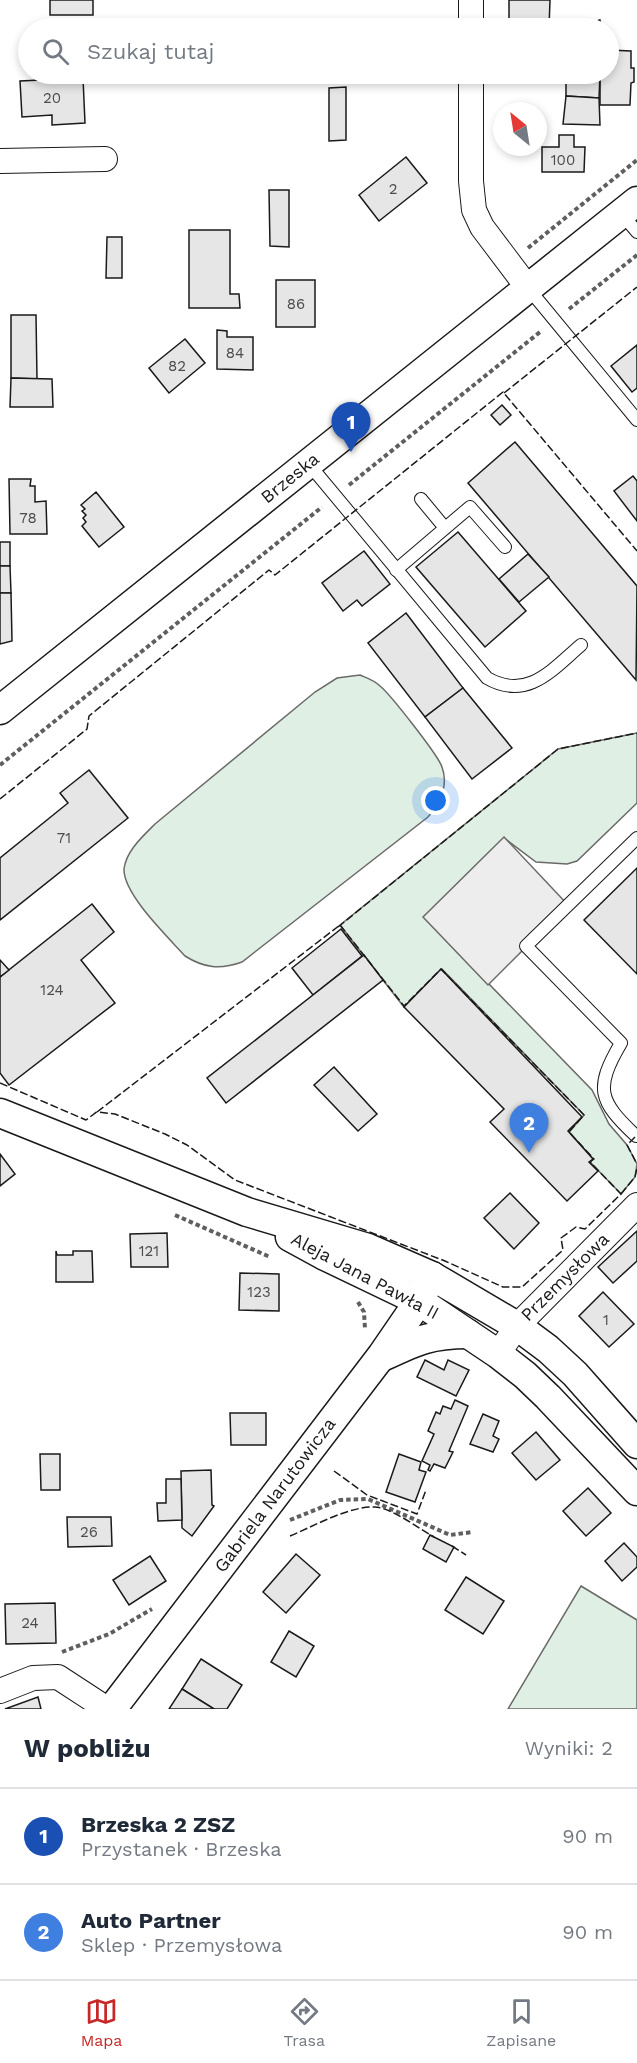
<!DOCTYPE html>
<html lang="pl">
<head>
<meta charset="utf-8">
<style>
  body { margin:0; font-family:"Work Sans",sans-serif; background:#f2f2f3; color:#1f2937 }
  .compass { position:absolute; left:493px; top:102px; width:54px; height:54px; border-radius:50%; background:#fff; box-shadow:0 3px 9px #0003; rotate:330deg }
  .you { position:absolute; left:436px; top:801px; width:21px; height:21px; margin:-15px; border:4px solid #fff; border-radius:50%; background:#1a73e8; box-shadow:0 0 0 9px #1a73e833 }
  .badge { display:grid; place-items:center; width:39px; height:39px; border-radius:50%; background:#c62828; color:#fff; font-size:20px; font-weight:700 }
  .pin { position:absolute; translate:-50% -50px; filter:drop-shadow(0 2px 3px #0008) }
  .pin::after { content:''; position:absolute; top:32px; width:21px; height:18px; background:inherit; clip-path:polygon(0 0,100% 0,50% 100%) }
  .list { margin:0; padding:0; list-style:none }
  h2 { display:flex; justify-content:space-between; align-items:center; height:78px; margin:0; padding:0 24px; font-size:26px }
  h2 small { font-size:20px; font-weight:400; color:#747a83 }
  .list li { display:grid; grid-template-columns:39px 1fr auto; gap:18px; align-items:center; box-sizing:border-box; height:96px; padding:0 24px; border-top:2px solid #e0e1e3 }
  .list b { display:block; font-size:22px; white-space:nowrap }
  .list p { margin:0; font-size:20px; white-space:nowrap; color:#747a83 }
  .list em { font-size:20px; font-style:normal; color:#747a83 }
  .icon { flex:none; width:33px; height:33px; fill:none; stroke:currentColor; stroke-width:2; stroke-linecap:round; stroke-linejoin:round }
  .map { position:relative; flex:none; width:637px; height:1709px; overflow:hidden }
  .search { position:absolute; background:#fff; box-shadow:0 3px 9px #0003; left:18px; right:18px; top:18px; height:66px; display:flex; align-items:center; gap:15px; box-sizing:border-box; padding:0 21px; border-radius:33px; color:#747a83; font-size:22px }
  .sheet { height:270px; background:#fff }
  nav { display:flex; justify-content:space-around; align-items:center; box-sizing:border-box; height:84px; border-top:2px solid #e0e1e3; background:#fff; font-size:16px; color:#747a83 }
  nav a { display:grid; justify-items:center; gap:3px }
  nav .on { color:#c62828 }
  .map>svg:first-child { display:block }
  .green { fill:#e0efe3; stroke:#6a6a6a; stroke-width:1.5 }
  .parking { fill:#ededed; stroke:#6a6a6a; stroke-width:1.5 }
  .building { fill:#e6e6e6; stroke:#1a1a1a; stroke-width:1.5 }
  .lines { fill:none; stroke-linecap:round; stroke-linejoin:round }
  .service-casing { stroke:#1a1a1a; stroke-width:14 }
  .minor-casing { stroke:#1a1a1a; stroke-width:26 }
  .tertiary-casing { stroke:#1a1a1a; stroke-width:31 }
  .path { stroke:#5f5f5f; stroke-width:4; stroke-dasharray:4.5 3; stroke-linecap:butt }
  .service { stroke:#fff; stroke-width:12 }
  .minor { stroke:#fff; stroke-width:24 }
  .tertiary { stroke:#fff; stroke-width:28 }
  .fence { stroke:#1a1a1a; stroke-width:1.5; stroke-dasharray:8 3; stroke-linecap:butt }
  .labels { text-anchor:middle; stroke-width:4.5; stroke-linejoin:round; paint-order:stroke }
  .number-label { font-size:15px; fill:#4d4d4d }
  .street-label { font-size:18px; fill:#1a1a1a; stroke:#fff }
</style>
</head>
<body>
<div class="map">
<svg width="637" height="1709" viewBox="0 0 637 1709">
  <rect width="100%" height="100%" fill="#fff"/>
  <g class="green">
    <path d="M360 675C367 678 374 680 380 686 390 694 438 755 442 767 449 786 440 803 428 817L242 962C220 970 204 968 185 956 168 937 123 894 124 869 126 851 143 836 155 824L315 692 337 678Z"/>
    <polygon points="637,733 637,803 577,861 567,864 536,862 504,838 424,917 592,1090 609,1124 627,1145 637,1164 635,1177 621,1194 590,1162 593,1159 569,1132 584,1115 442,969 404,1007 340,925 558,749"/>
    <polygon points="581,1586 637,1620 637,1709 508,1709"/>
  </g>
  <polygon class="parking" points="504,837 568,905 488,985 423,917"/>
  <g class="building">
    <rect x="50" y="0" width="43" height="15"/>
    <polygon points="509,0 550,0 549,28 509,27"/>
    <polygon points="599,20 600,20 600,28 566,28 566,21 598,21"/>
    <polygon points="608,50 631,51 631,68 634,68 634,82 631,83 630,105 600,105 600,74 608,74"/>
    <polygon points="566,74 600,74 599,98 566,96"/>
    <polygon points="83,78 85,123 52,125 52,115 22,117 20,81"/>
    <polygon points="346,87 346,140 329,141 329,88"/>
    <polygon points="566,96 599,98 600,125 563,124"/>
    <polygon points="559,135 574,135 574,147 585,147 584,172 542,172 542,147 559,147"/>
    <polygon points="406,157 427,183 379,221 359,195"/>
    <polygon points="269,190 289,190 289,247 270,246"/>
    <polygon points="189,230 230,230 230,294 239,294 240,308 189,308"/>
    <polygon points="107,237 122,237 122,278 106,278"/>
    <rect x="276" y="280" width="39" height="47"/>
    <polygon points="11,315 36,315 37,379 11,378"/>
    <polygon points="217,330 227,331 227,337 253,337 253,370 217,369"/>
    <polygon points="185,339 205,363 169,393 149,368"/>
    <polygon points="637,345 637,388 632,392 611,366"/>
    <polygon points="11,378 52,379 53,407 10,407"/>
    <polygon points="502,405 511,415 500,425 491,415"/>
    <polygon points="515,442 637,586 636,680 468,483"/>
    <polygon points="633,476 637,481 637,521 614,491"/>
    <polygon points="9,479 31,479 30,486 35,486 35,502 46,501 47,534 10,534"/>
    <polygon points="96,492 124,527 99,547 82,526 86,522 83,518 86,515 82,511 85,509 81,505"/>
    <polygon points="458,532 526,611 485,647 416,567"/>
    <rect x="0" y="542" width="10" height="24"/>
    <polygon points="364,551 390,584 362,606 357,600 343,611 322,583"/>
    <polygon points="528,554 549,577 519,602 499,579"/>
    <polygon points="0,566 10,566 11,593 0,593"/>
    <polygon points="0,593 11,593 12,641 0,644"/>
    <polygon points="406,613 463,688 425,717 368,643"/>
    <polygon points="463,688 512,748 472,779 425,717"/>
    <polygon points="89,770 128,818 0,920 0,858 68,803 60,793"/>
    <polygon points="637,868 637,974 584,920"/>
    <polygon points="92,904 114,932 81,960 115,1003 9,1085 0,1073 0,977"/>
    <polygon points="341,929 362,956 313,995 292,968"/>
    <polygon points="364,955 383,980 226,1103 207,1078"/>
    <polygon points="0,960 9,970 0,977"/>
    <polygon points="441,969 582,1117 568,1131 593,1159 589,1162 598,1171 567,1201 490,1122 504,1109 404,1007"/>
    <polygon points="334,1067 377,1114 358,1131 314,1085"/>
    <polygon points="0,1154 15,1174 0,1186"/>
    <polygon points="510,1193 539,1223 514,1249 484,1218"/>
    <polygon points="637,1231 637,1261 613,1283 598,1267"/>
    <polygon points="167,1233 168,1267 131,1267 130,1234"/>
    <polygon points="56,1251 57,1255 73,1255 73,1251 92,1251 93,1282 56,1282"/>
    <polygon points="240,1273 279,1274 279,1311 239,1310"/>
    <polygon points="603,1292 634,1324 609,1347 579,1316"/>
    <polygon points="425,1360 444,1370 448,1360 469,1370 456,1396 417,1377"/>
    <polygon points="455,1400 468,1406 449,1451 453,1452 445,1468 434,1464 430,1471 428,1470 430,1465 422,1461 434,1434 428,1431 436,1412 440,1414 443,1406 451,1409"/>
    <polygon points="230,1413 266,1413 266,1445 231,1445"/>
    <polygon points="483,1414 499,1421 493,1436 499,1439 493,1452 470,1444"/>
    <polygon points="536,1432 560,1460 536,1480 512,1453"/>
    <polygon points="40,1454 60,1454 60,1490 41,1490"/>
    <polygon points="399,1454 421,1462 419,1470 426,1472 415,1502 386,1492"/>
    <polygon points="211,1470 212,1505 214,1506 192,1536 182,1528 181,1471"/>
    <polygon points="166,1479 181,1479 182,1520 158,1521 157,1503 166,1503"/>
    <polygon points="588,1488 611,1513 586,1536 563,1511"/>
    <polygon points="67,1517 111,1517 112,1546 68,1547"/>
    <polygon points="430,1535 454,1547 446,1562 423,1549"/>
    <polygon points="624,1543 637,1557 637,1567 622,1581 605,1561"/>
    <polygon points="296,1554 320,1575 286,1613 263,1592"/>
    <polygon points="150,1556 166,1581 129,1605 113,1580"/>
    <polygon points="466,1577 504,1601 483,1634 445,1610"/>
    <polygon points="55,1603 56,1643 6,1644 5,1604"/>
    <polygon points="289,1631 314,1646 296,1677 271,1662"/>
    <polygon points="201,1659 242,1685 227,1709 214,1709 182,1689"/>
    <polygon points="182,1689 214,1709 169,1709"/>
    <polygon points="38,1697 41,1709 5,1709"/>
  </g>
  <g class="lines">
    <defs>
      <g id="service">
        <polyline points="621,213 637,232"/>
        <polyline points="528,288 637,420"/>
        <path d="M308 463 487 678C527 701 552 670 581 645"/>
        <polyline points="421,499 445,528"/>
        <polyline points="396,570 470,507 505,547"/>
        <path d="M636 1136C599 1101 594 1089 621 1043L526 946 637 838"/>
      </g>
      <g id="minor">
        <polyline points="471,0 471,28"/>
        <polyline points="471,74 471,181 474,210 482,227 528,288"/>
        <polyline points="0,161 105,159"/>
        <polyline points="498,1354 517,1326 637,1205"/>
        <polyline points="0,1691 33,1678 58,1677 107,1709"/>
      </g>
      <g id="tertiary">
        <polyline points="0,710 637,201"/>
        <polyline points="0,1113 247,1212 368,1248 432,1276 517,1326 548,1349 575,1374 637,1444"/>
        <polyline points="290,1237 323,1255 419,1301 498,1354 525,1375 548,1397 637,1491"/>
        <path d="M382 1357C416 1341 430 1334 468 1334"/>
        <polyline points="112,1709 382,1355 419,1301 432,1276"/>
      </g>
    </defs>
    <use href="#service" class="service-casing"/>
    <use href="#minor" class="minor-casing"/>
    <use href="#tertiary" class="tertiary-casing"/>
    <g class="path">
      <polyline points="528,248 637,160"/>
      <polyline points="569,309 637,255"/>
      <polyline points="349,485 540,332"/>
      <polyline points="0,765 322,507"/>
      <polyline points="175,1215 270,1257"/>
      <polyline points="358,1302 364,1312 365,1329"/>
      <polyline points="290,1520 340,1500 368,1499 450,1535 473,1532"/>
      <polyline points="62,1652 109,1634 152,1609"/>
    </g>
    <use href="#service" class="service"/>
    <use href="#minor" class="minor"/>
    <use href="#tertiary" class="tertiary"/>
    <g class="fence">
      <polyline points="504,393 637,287"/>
      <polyline points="0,799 87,729 89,716 269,570 275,575 503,392 637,551"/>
      <polygon points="340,925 404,1006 441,969 584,1115 569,1132 594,1159 590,1162 621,1194 585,1229 576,1227 561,1238 563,1250 522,1287 503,1287 445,1261 235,1180 187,1145 165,1134 115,1114 97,1112"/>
      <polyline points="338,927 558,749 637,733"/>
      <polyline points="0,1083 86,1120 98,1111"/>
      <polyline points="635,1137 627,1145 637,1164"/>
      <polyline points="621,1194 635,1177 637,1168"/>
      <polyline points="334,1471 367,1495 417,1514 426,1490"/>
      <path d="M290 1536C314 1526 349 1506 375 1507 392 1508 418 1528 434 1537"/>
      <polyline points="452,1546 466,1555"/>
    </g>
  </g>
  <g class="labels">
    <g class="number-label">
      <text x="52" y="103">20</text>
      <text x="563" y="165">100</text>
      <text x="393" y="194">2</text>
      <text x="296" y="309">86</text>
      <text x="235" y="358">84</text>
      <text x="177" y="371">82</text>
      <text x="28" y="523">78</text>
      <text x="64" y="843">71</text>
      <text x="52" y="995">124</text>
      <text x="149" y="1256">121</text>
      <text x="259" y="1297">123</text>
      <text x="606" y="1325">1</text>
      <text x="89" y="1537">26</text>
      <text x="30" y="1628">24</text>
    </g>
    <g class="street-label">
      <text transform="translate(290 478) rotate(-39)" y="6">Brzeska</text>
      <text transform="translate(365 1276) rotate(28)" y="6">Aleja Jana Pawła II</text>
      <text transform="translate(565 1277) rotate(-45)" y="6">Przemysłowa</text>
      <text transform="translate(275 1495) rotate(-53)" y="6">Gabriela Narutowicza</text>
    </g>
  </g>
</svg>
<svg class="compass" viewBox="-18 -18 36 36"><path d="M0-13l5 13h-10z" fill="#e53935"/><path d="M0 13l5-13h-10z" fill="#747a83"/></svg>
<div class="you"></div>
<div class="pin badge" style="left:351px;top:452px;background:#1a4fb4">1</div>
<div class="pin badge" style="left:529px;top:1153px;background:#3f7fe0">2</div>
<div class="search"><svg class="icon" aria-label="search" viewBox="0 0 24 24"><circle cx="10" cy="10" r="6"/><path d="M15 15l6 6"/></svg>Szukaj tutaj</div>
</div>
<section class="sheet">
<h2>W pobliżu<small>Wyniki: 2</small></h2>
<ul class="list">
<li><span class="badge" style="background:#1a4fb4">1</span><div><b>Brzeska 2 ZSZ</b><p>Przystanek · Brzeska</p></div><em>90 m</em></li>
<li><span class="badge" style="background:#3f7fe0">2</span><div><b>Auto Partner</b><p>Sklep · Przemysłowa</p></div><em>90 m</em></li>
</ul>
</section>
<nav>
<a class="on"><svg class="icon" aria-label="map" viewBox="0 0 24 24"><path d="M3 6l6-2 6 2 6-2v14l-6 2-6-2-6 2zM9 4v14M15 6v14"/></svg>Mapa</a>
<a><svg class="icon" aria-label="directions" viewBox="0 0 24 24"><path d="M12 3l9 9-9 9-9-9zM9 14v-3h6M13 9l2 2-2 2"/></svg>Trasa</a>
<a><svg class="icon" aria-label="saved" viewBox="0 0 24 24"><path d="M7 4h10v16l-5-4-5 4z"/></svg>Zapisane</a>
</nav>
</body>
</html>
